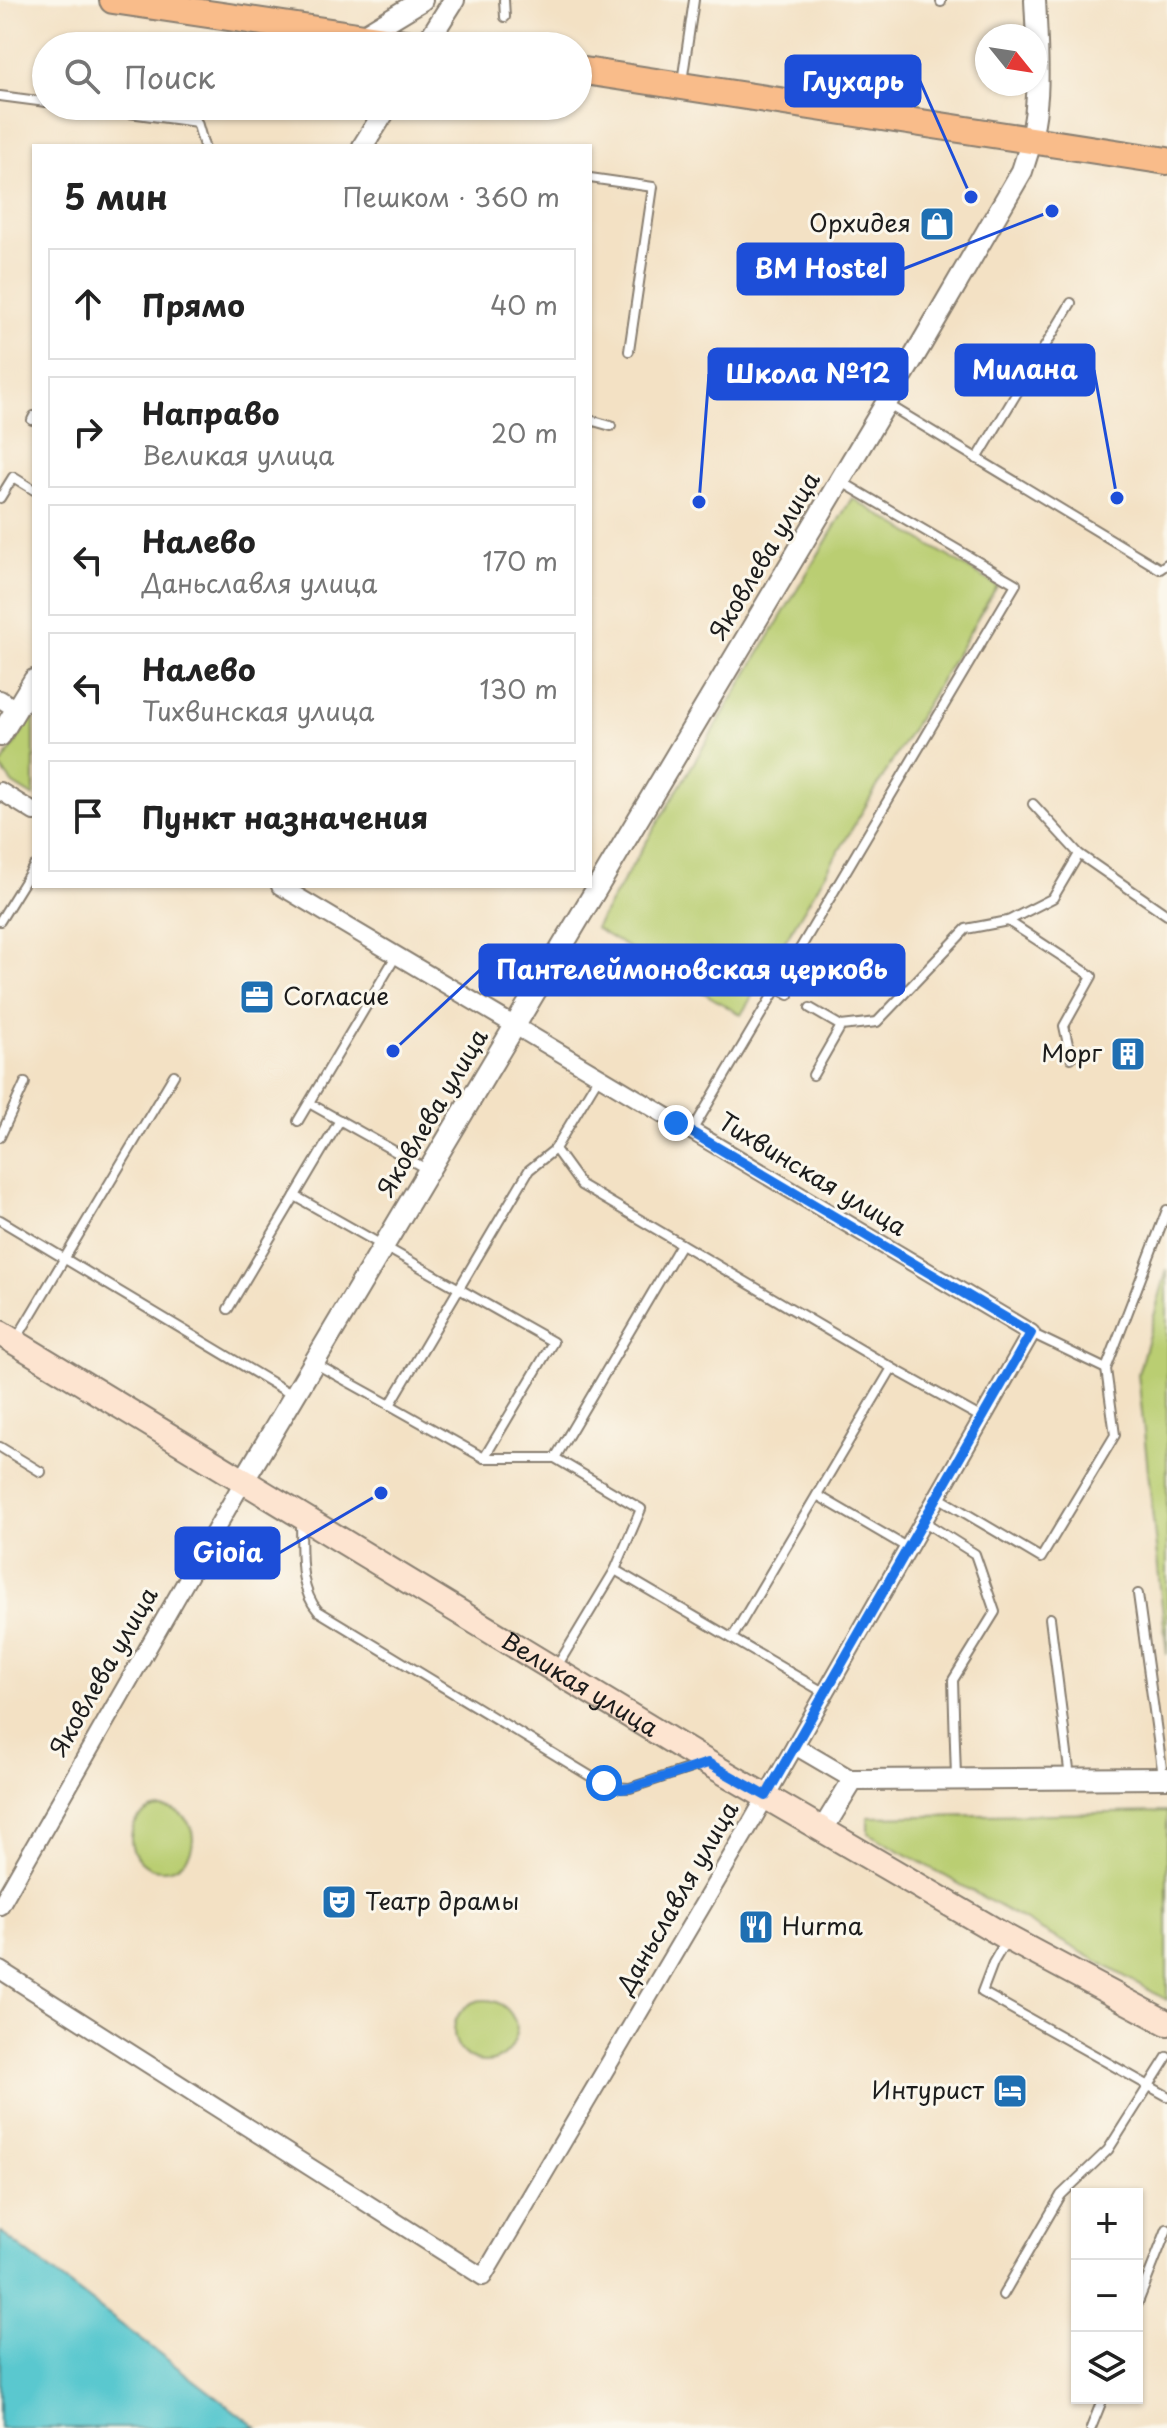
<!DOCTYPE html>
<html lang="ru">
<head>
<meta charset="utf-8">
<style>
  body { margin:0; font-family:"Playpen Sans",sans-serif; background:#f2f2f2; color:#222 }
  .controls { position:absolute; right:24px; bottom:24px; display:grid; overflow:hidden; border-radius:0px; box-shadow:0 2px 6px #0004 }
  .controls button { width:72px; height:72px; display:grid; place-items:center; padding:0; border:0; border-bottom:2px solid #e0e0e0; background:#fff; color:#222; font:40px sans-serif }
  .compass { position:absolute; left:975px; top:24px; width:72px; height:72px; border-radius:50%; background:#fff; box-shadow:0 2px 6px #0004; rotate:120deg }
  .stop { position:absolute; width:24px; height:24px; margin:-18px; border:6px solid #1a73e8; border-radius:50%; background:#fff }
  .stop.end { background:#1a73e8; border-color:#fff; box-shadow:0 2px 8px #0008 }
  .list { margin:0; padding:0; list-style:none }
  h2 { display:flex; justify-content:space-between; align-items:center; height:104px; margin:0; padding:0 32px; font-size:34px }
  h2 small { font-size:26px; font-weight:400; color:#767676 }
  .list li { display:grid; grid-template-columns:52px 1fr auto; gap:24px; align-items:center; box-sizing:border-box; height:112px; margin:0 16px 16px; padding:0 16px; border:2px solid #e0e0e0; border-radius:0px }
  .list b { display:block; font-size:30px; white-space:nowrap }
  .list p { margin:0; font-size:26px; white-space:nowrap; color:#767676 }
  .list em { font-size:26px; font-style:normal; color:#767676 }
  .icon { flex:none; width:44px; height:44px; fill:none; stroke:currentColor; stroke-width:2; stroke-linecap:round; stroke-linejoin:round }
  .map { position:relative; flex:none; width:1167px; height:2428px; overflow:hidden }
  .search { position:absolute; background:#fff; box-shadow:0 2px 6px #0004; left:32px; top:32px; width:560px; height:88px; display:flex; align-items:center; gap:20px; box-sizing:border-box; padding:0 28px; border-radius:44px; color:#767676; font-size:30px }
  .panel { position:absolute; background:#fff; box-shadow:0 2px 6px #0004; left:32px; top:144px; width:560px; height:744px; border-radius:0px }
  .map>svg:first-child { display:block }
  .green { fill:#bace72; stroke:#6b7547; stroke-width:2 }
  .water { fill:#5ac8cf; stroke:#3b7276; stroke-width:2 }
  .lines { fill:none; stroke-linecap:round; stroke-linejoin:round }
  .service-casing { stroke:#887e70; stroke-width:12 }
  .minor-casing { stroke:#887e70; stroke-width:20 }
  .tertiary-casing { stroke:#887e70; stroke-width:24 }
  .secondary-casing { stroke:#887e70; stroke-width:28 }
  .primary-casing { stroke:#887e70; stroke-width:30 }
  .service { stroke:#fff; stroke-width:8 }
  .minor { stroke:#fff; stroke-width:16 }
  .tertiary { stroke:#fff; stroke-width:20 }
  .secondary { stroke:#fde4d0; stroke-width:24 }
  .primary { stroke:#f9bc8a; stroke-width:26 }
  .route { stroke:#1a73e8; stroke-width:10 }
  .labels { text-anchor:middle; stroke-width:6; stroke-linejoin:round; paint-order:stroke }
  .poi-label { font-size:24px; fill:#1c1c1c; stroke:#fbf7ec; text-anchor:end }
  .street-label { font-size:24px; fill:#1c1c1c; stroke:#fbf7ec }
  .leader { fill:none; stroke:#1d4ed8; stroke-width:3 }
  .callout-dot { fill:#1d4ed8; stroke:#fbf7ec; stroke-width:3 }
  .callout { fill:#1d4ed8; stroke:#1d4ed8; stroke-width:3 }
  .callout-label { font-size:26px; text-anchor:middle; font-weight:bold; fill:#fff }
</style>
</head>
<body>
<div class="map">
<svg width="1167" height="2428" viewBox="0 0 1167 2428">
  <rect width="100%" height="100%" fill="#fbf7ec"/>
  <filter id="ink" filterUnits="userSpaceOnUse"><feTurbulence type="fractalNoise" baseFrequency=".0125" numOctaves="2"/><feDisplacementMap in="SourceGraphic" scale="16" xChannelSelector="R" yChannelSelector="G"/><feConvolveMatrix kernelMatrix="1 2 1 2 8 2 1 2 1" color-interpolation-filters="sRGB"/></filter>
  <filter id="wash" filterUnits="userSpaceOnUse"><feTurbulence type="fractalNoise" baseFrequency=".006" numOctaves="4" result="noise"/><feDisplacementMap in="SourceGraphic" scale="32" xChannelSelector="R" yChannelSelector="G"/><feGaussianBlur stdDeviation="1.8" result="paint"/><feColorMatrix in="noise" values="0 0 0 0 0 0 0 0 0 0 0 0 0 0 0 0 0 1.4 0 .05"/><feComposite in="paint" operator="in"/></filter>
  <g filter="url(#wash)">
    <rect width="100%" height="100%" fill="#f3e1c4"/>
    <g class="green">
      <polygon points="852,498 997,586 741,1015 595,928"/>
      <polygon points="34,713 34,797 13,784 0,767"/>
      <polygon points="1167,1269 1167,1655 1138,1374"/>
      <circle cx="162" cy="1839" r="31"/>
      <polygon points="1167,1812 1167,2000 868,1833 868,1817"/>
      <circle cx="485" cy="2031" r="31"/>
    </g>
    <polygon class="water" points="0,2232 257,2428 0,2428"/>
  </g>
  <g filter="url(#ink)">
    <g class="lines">
      <defs>
        <g id="service">
          <polyline points="504,0 505,17"/>
          <polyline points="941,0 941,2"/>
          <polyline points="682,82 694,0"/>
          <polyline points="0,96 46,102"/>
          <polyline points="77,106 197,122 204,146"/>
          <polyline points="590,178 653,187 629,351"/>
          <polyline points="887,404 1160,569 1167,564"/>
          <polyline points="32,420 34,416"/>
          <polyline points="590,420 611,426"/>
          <polyline points="977,459 1071,303"/>
          <polyline points="0,498 13,477 34,490"/>
          <polyline points="1079,854 1167,915"/>
          <polyline points="0,921 34,866"/>
          <polyline points="1008,921 1092,976 1064,1026 1071,1058"/>
          <polyline points="776,988 789,995"/>
          <polyline points="810,1008 841,1026 877,1022 966,929 1008,921 1053,898 1079,854 1033,804"/>
          <polyline points="813,1075 841,1026"/>
          <polyline points="599,1076 555,1149 581,1185 892,1368 732,1638"/>
          <polyline points="309,1103 428,1170"/>
          <polyline points="298,1121 396,956"/>
          <polyline points="692,1131 1016,584 842,482"/>
          <polyline points="0,1137 25,1083"/>
          <polyline points="295,1196 553,1342 484,1458"/>
          <polyline points="0,1220 294,1396"/>
          <polyline points="228,1309 340,1120"/>
          <polyline points="1031,1333 1106,1369"/>
          <polyline points="17,1338 174,1075"/>
          <polyline points="316,1364 390,1405 529,1170 555,1149"/>
          <polyline points="892,1368 982,1418"/>
          <polyline points="390,1405 484,1458 555,1458"/>
          <polyline points="0,1447 41,1472"/>
          <polyline points="817,1495 908,1548"/>
          <polyline points="938,1497 1041,1558 1115,1435 1106,1369 1167,1210"/>
          <polyline points="923,1521 975,1554 995,1612 953,1680 956,1777"/>
          <path d="M301 1523C302 1552 298 1588 318 1611L595 1779 613 1787 630 1788 700 1765"/>
          <polyline points="615,1570 825,1693"/>
          <polyline points="1138,1594 1163,1776"/>
          <polyline points="1050,1618 1070,1778"/>
          <polyline points="556,1668 615,1570 641,1509 555,1458 681,1244"/>
          <polyline points="1007,1939 993,1963 982,1992 1167,2096"/>
          <polyline points="1003,2295 1061,2195 1108,2150 1167,2057"/>
          <polyline points="1137,2305 1167,2229"/>
          <polyline points="1091,2428 1103,2398"/>
        </g>
        <g id="minor">
          <polyline points="0,699 16,709"/>
          <polyline points="0,791 34,812"/>
          <polyline points="795,1746 853,1780"/>
          <polyline points="0,1906 244,1480"/>
          <polyline points="0,1970 483,2277 748,1828 1031,1333 280,886"/>
        </g>
        <g id="tertiary">
          <polyline points="361,37 422,0"/>
          <polyline points="425,46 454,0"/>
          <polyline points="363,146 388,106"/>
          <polyline points="0,736 34,680"/>
          <path d="M244 1480 922 343 1022 171C1043 113 1038 61 1035 0"/>
          <polyline points="823,1829 853,1780 1167,1778"/>
        </g>
        <g id="secondary">
          <path id="s1" d="M0 1333 708 1763 1008 1938 1167 2023"/>
        </g>
        <g id="primary">
          <polyline points="113,0 425,46"/>
          <polyline points="578,70 1167,161"/>
        </g>
      </defs>
      <use href="#service" class="service-casing"/>
      <use href="#minor" class="minor-casing"/>
      <use href="#tertiary" class="tertiary-casing"/>
      <use href="#secondary" class="secondary-casing"/>
      <use href="#primary" class="primary-casing"/>
      <use href="#service" class="service"/>
      <use href="#minor" class="minor"/>
      <use href="#tertiary" class="tertiary"/>
      <use href="#secondary" class="secondary"/>
      <use href="#primary" class="primary"/>
    </g>
  </g>
  <g class="lines" filter="url(#ink)">
    <polyline class="route" points="604,1783 621,1789 630,1788 708,1763 766,1796 1031,1333 676,1123"/>
  </g>
  <defs>
    <symbol id="shop-square" viewBox="-11 -11 22 22"><rect x="-9" y="-9" width="18" height="18" rx="4" fill="#1f6fb2" stroke="#fbf7ec"/><path d="M-5-2.5h2.3a2.7 3.5 0 0 1 5.4 0H5L5.5 6h-11ZM-1.5-2.5h3a1.5 2.3 0 0 0-3 0Z" fill="#fff"/></symbol>
    <symbol id="office-square" viewBox="-11 -11 22 22"><rect x="-9" y="-9" width="18" height="18" rx="4" fill="#1f6fb2" stroke="#fbf7ec"/><path d="M-6-3h4V-5.5h4V-3h4V5H-6ZM-1-4.5V-3h2v-1.5ZM-6 0V1H6V0Z" fill="#fff"/></symbol>
    <symbol id="building-square" viewBox="-11 -11 22 22"><rect x="-9" y="-9" width="18" height="18" rx="4" fill="#1f6fb2" stroke="#fbf7ec"/><path d="M-4-6H4V6H1V3H-1V6H-4ZM-2.5-4.3h1.7v1.8h-1.7ZM.8-4.3h1.7v1.8H.8ZM-2.5-1h1.7V.8h-1.7ZM.8-1h1.7V.8H.8Z" fill="#fff"/></symbol>
    <symbol id="theatre-square" viewBox="-11 -11 22 22"><rect x="-9" y="-9" width="18" height="18" rx="4" fill="#1f6fb2" stroke="#fbf7ec"/><path d="M-5-5.5Q0-4 5-5.5V0Q5 5 0 6Q-5 5-5 0ZM-3.3-2.5H-1v1.5H-3.3ZM1-2.5H3.3v1.5H1ZM-2.8 1Q0 5.5 2.8 1Z" fill="#fff"/></symbol>
    <symbol id="restaurant-square" viewBox="-11 -11 22 22"><rect x="-9" y="-9" width="18" height="18" rx="4" fill="#1f6fb2" stroke="#fbf7ec"/><path d="M-5-6h1v4h1v-4h1v4h1v-4h1v5L-1.5 .5V6h-2V.5L-5-1ZM5-6V6H3V1.5H1.5Q1.5-4 5-6Z" fill="#fff"/></symbol>
    <symbol id="hotel-square" viewBox="-11 -11 22 22"><rect x="-9" y="-9" width="18" height="18" rx="4" fill="#1f6fb2" stroke="#fbf7ec"/><path d="M-6-4.5h1.5V1H6V5H4.5V3h-9V5H-6ZM-4 0a1.8 1.8 0 1 1 3.6 0ZM.5 0V-2.5h3Q6-2.5 6 0Z" fill="#fff"/></symbol>
  </defs>
  <g fill-rule="evenodd">
    <use href="#shop-square" x="917" y="204" width="40" height="40"/>
    <use href="#office-square" x="237" y="977" width="40" height="40"/>
    <use href="#building-square" x="1108" y="1034" width="40" height="40"/>
    <use href="#theatre-square" x="319" y="1882" width="40" height="40"/>
    <use href="#restaurant-square" x="736" y="1907" width="40" height="40"/>
    <use href="#hotel-square" x="990" y="2071" width="40" height="40"/>
  </g>
  <g class="labels">
    <g class="poi-label">
      <text x="911" y="232">Орхидея</text>
      <text x="283" y="1005" text-anchor="start">Согласие</text>
      <text x="1102" y="1062">Морг</text>
      <text x="365" y="1910" text-anchor="start">Театр драмы</text>
      <text x="782" y="1935" text-anchor="start">Hurma</text>
      <text x="984" y="2099">Интурист</text>
    </g>
    <g class="street-label">
      <text transform="translate(765 556) rotate(-59)" y="8">Яковлева улица</text>
      <text transform="translate(433 1113) rotate(-59)" y="8">Яковлева улица</text>
      <text transform="translate(812 1175) rotate(31)" y="8">Тихвинская улица</text>
      <text transform="translate(104 1672) rotate(-60)" y="8">Яковлева улица</text>
      <text dy="8" stroke="none"><textPath href="#s1" startOffset="678">Великая улица</textPath></text>
      <text transform="translate(678 1898) rotate(-60)" y="8">Даньславля улица</text>
    </g>
  </g>
  <path class="leader" d="M971 197L920 81M1052 211L903 269M1117 498L1094 370M699 502L709 374M393 1051L480 970M381 1493L279 1553"/>
  <g class="callout-dot">
    <circle cx="971" cy="197" r="8"/>
    <circle cx="1052" cy="211" r="8"/>
    <circle cx="1117" cy="498" r="8"/>
    <circle cx="699" cy="502" r="8"/>
    <circle cx="393" cy="1051" r="8"/>
    <circle cx="381" cy="1493" r="8"/>
  </g>
  <g class="callout">
    <rect x="786" y="56" width="134" height="50" rx="8"/>
    <rect x="738" y="244" width="165" height="50" rx="8"/>
    <rect x="956" y="345" width="138" height="50" rx="8"/>
    <rect x="709" y="349" width="198" height="50" rx="8"/>
    <rect x="480" y="945" width="424" height="50" rx="8"/>
    <rect x="176" y="1528" width="103" height="50" rx="8"/>
  </g>
  <g class="callout-label">
    <text x="853" y="91">Глухарь</text>
    <text x="821" y="278">BM Hostel</text>
    <text x="1025" y="379">Милана</text>
    <text x="808" y="383">Школа №12</text>
    <text x="692" y="979">Пантелеймоновская церковь</text>
    <text x="228" y="1562">Gioia</text>
  </g>
</svg>
<div class="controls">
<button>+</button>
<button>−</button>
<button><svg class="icon" aria-label="layers" viewBox="0 0 24 24"><path d="M12 4l9 5-9 5-9-5zM3 14l9 5 9-5"/></svg></button>
</div>
<svg class="compass" viewBox="-18 -18 36 36"><path d="M0-13l5 13h-10z" fill="#e53935"/><path d="M0 13l5-13h-10z" fill="#767676"/></svg>
<div class="stop" style="left:604px;top:1783px"></div>
<div class="stop end" style="left:676px;top:1123px"></div>
<div class="search"><svg class="icon" aria-label="search" viewBox="0 0 24 24"><circle cx="10" cy="10" r="6"/><path d="M15 15l6 6"/></svg>Поиск</div>
<section class="panel">
<h2>5 мин<small>Пешком · 360 m</small></h2>
<ul class="list">
<li><svg class="icon" aria-label="ahead" viewBox="0 0 24 24"><path d="M12 20V5M6 11l6-6 6 6"/></svg><div><b>Прямо</b></div><em>40 m</em></li>
<li><svg class="icon" aria-label="right" viewBox="0 0 24 24"><path d="M7 20v-9h11M14 6l5 5-5 5"/></svg><div><b>Направо</b><p>Великая улица</p></div><em>20 m</em></li>
<li><svg class="icon" aria-label="left" viewBox="0 0 24 24"><path d="M17 20v-9H6M10 6l-5 5 5 5"/></svg><div><b>Налево</b><p>Даньславля улица</p></div><em>170 m</em></li>
<li><svg class="icon" aria-label="left" viewBox="0 0 24 24"><path d="M17 20v-9H6M10 6l-5 5 5 5"/></svg><div><b>Налево</b><p>Тихвинская улица</p></div><em>130 m</em></li>
<li><svg class="icon" aria-label="arrive" viewBox="0 0 24 24"><path d="M6 21V4h12l-3 4 3 4H6"/></svg><div><b>Пункт назначения</b></div></li>
</ul>
</section>
</div>
</body>
</html>
